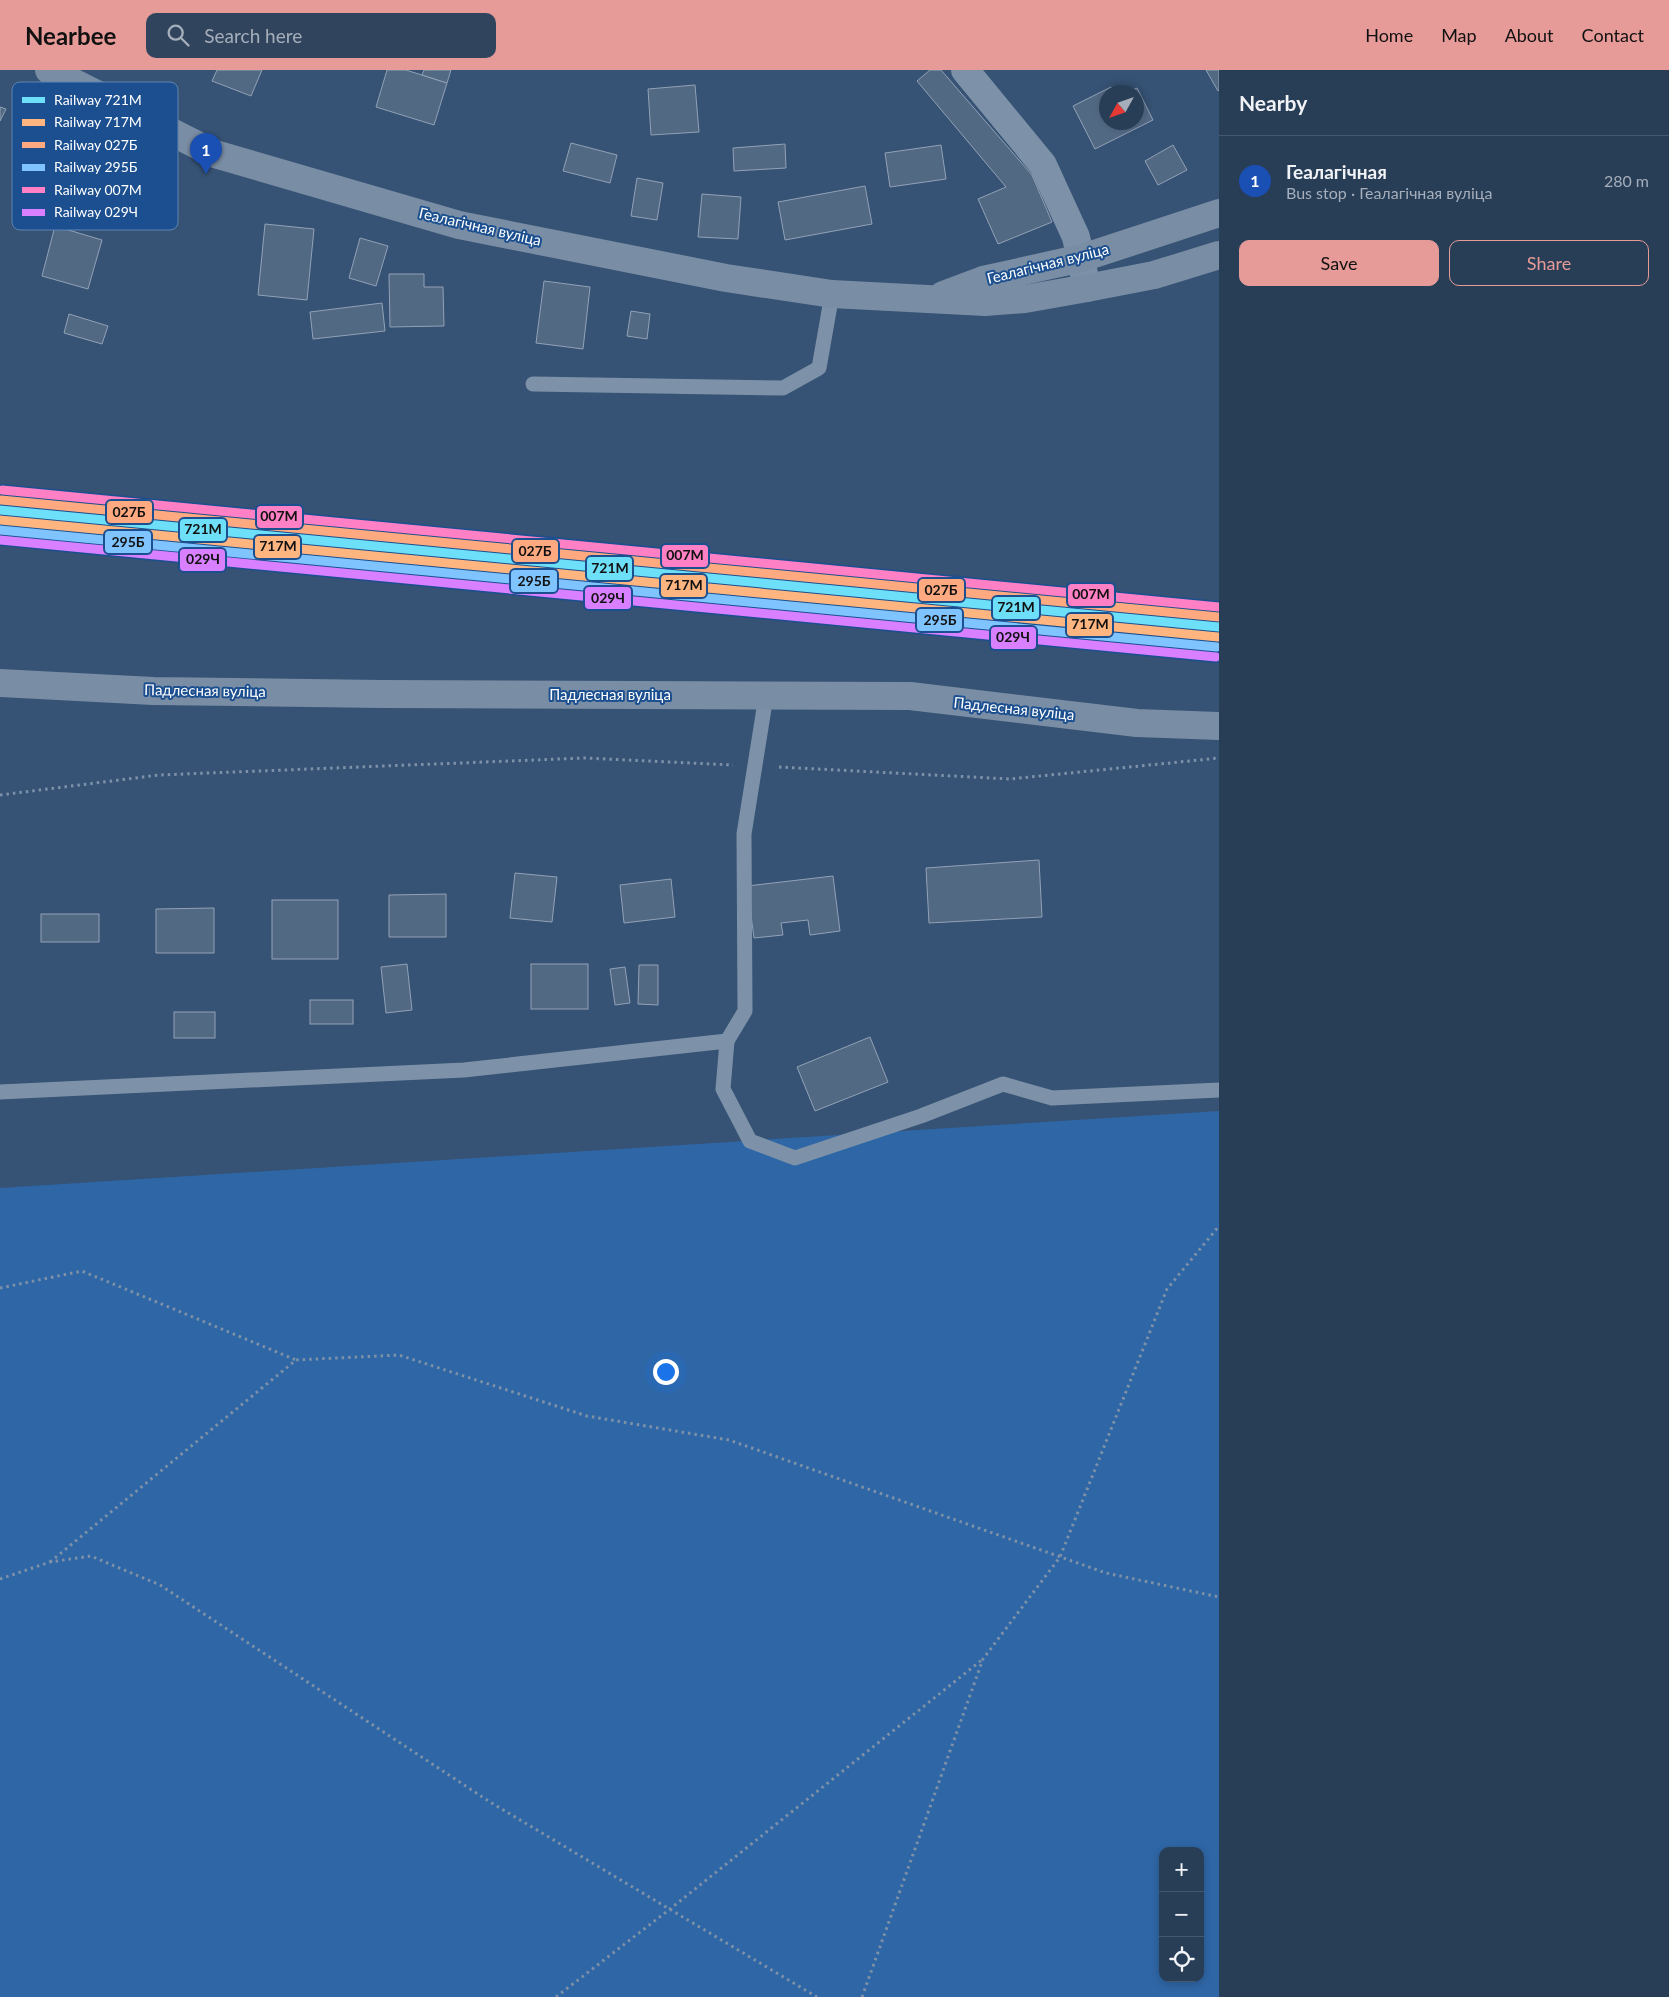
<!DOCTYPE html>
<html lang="en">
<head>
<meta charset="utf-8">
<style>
  body { margin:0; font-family:Lato,sans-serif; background:#30455d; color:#f1f3f6 }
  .controls { position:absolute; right:15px; bottom:15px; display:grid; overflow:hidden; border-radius:10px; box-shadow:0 2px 8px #0003 }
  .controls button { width:45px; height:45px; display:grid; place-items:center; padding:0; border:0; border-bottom:1px solid #44576d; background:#283e57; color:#f1f3f6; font:25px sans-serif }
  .compass { position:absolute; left:1099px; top:15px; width:45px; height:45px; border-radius:50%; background:#283e57; box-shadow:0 2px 8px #0003; rotate:230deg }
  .you { position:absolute; left:665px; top:1301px; width:18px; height:18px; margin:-12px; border:4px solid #fff; border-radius:50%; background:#1a73e8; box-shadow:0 0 0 8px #1a73e833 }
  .badge { display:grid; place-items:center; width:32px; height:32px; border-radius:50%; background:#e69b98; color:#fff; font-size:16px; font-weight:700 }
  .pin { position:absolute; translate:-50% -41px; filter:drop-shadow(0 1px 2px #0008) }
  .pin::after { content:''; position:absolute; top:26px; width:18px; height:15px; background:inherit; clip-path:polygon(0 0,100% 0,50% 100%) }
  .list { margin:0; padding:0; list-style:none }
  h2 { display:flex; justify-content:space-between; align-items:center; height:65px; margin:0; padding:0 20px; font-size:21px }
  h2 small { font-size:16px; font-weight:400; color:#a5aeba }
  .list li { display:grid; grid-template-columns:32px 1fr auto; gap:15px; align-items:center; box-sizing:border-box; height:90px; padding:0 20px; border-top:1px solid #44576d }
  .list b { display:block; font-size:19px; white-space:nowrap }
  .list p { margin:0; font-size:16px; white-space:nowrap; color:#a5aeba }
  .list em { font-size:16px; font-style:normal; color:#a5aeba }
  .actions { display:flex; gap:10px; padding:15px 20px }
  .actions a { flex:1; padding:11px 0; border:1px solid #e69b98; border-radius:10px; text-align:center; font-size:18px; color:#e69b98 }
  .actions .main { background:#e69b98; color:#111 }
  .icon { flex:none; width:28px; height:28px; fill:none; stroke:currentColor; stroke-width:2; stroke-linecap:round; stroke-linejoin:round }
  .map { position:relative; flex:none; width:1219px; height:1927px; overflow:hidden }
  header { display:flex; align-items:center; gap:30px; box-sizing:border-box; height:70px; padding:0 25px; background:#e69b98; color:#111 }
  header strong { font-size:24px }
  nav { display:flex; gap:28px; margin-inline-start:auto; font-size:18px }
  .search { width:350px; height:45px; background:#30455d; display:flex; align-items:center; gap:12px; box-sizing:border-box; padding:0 18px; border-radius:10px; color:#a5aeba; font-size:19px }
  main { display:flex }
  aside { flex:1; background:#283e57 }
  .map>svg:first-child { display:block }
  .green { fill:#2f66a5; fill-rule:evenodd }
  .building { fill:#526984; stroke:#92a2b6 }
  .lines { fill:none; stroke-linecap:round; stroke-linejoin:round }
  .path { stroke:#7d92a8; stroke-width:3; stroke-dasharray:2.5 4; stroke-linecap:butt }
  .lane { stroke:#7d92a8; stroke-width:15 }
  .street { stroke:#7d92a8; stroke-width:28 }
  .secondary { stroke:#798da4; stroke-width:28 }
  .rail-1-casing { stroke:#1b4f8f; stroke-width:12 }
  .rail-2-casing { stroke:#1b4f8f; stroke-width:12 }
  .rail-3-casing { stroke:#1b4f8f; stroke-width:12 }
  .rail-4-casing { stroke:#1b4f8f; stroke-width:12 }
  .rail-5-casing { stroke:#1b4f8f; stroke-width:12 }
  .rail-6-casing { stroke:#1b4f8f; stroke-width:12 }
  .rail-1 { stroke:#6ddff8; stroke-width:9 }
  .rail-2 { stroke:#ffb580; stroke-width:9 }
  .rail-3 { stroke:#ffa980; stroke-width:9 }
  .rail-4 { stroke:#80c4ff; stroke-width:9 }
  .rail-5 { stroke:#ff80c5; stroke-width:9 }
  .rail-6 { stroke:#d880ff; stroke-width:9 }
  .labels { text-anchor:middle; stroke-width:4; stroke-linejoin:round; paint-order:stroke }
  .street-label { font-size:15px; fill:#fff; stroke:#1b4f8f }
  .key { fill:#1b4f8f; stroke:#5f84b1; stroke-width:1 }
  .key-label { font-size:14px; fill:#fff }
  .line-badge { stroke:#1b4f8f; stroke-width:2 }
  .pale-badge-label { font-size:14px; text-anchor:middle; font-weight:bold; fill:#111 }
</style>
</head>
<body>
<header>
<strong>Nearbee</strong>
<div class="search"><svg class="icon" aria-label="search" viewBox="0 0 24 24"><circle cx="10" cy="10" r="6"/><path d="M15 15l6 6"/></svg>Search here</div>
<nav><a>Home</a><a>Map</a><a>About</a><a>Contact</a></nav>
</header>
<main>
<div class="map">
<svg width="1219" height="1927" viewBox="0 0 1219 1927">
  <rect width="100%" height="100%" fill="#365274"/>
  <path class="green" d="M1219 1041V1927H0V1118ZM1163 1781H1200V1908H1163Z"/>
  <g class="building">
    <polygon points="217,0 262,0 251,26 212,11"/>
    <polygon points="387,0 406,0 447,13 434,55 376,37"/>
    <polygon points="424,0 451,0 447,13 422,5"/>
    <polygon points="930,0 941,0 1032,105 1052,152 998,174 978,129 1006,117 917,11"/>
    <polygon points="1206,0 1219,0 1219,20 1218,21"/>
    <polygon points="695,15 699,62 651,65 648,19"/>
    <polygon points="1111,17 1114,22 1106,22 1106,52 1136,52 1136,22 1128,22 1137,18 1153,50 1095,79 1073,36"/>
    <polygon points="0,37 6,39 0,51"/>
    <polygon points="571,73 617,85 610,113 563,101"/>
    <polygon points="785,74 786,98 734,101 733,78"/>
    <polygon points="941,75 946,109 890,117 885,83"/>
    <polygon points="1173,75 1187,100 1158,115 1145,91"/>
    <polygon points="637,108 663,113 657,150 631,146"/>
    <polygon points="865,116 872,154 785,170 778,132"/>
    <polygon points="702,124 741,127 738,169 698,167"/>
    <polygon points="265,154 314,159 307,230 258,225"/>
    <polygon points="55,156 102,170 88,219 42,206"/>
    <polygon points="360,168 388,176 376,216 349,208"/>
    <polygon points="389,204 424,204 424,217 443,217 444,256 390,257"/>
    <polygon points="544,211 590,217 583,279 536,273"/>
    <polygon points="382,233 385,261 313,269 310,242"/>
    <polygon points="631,241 650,244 647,269 627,266"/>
    <polygon points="69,244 108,256 102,274 64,263"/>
    <polygon points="1039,790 1042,847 929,853 926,798"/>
    <polygon points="515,803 557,807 552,852 510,848"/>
    <polygon points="833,806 840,861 810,865 808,850 781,853 783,865 754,868 747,816"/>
    <polygon points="671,809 675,847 624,853 620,815"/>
    <polygon points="446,824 446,867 389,867 389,825"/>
    <rect x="272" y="830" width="66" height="59"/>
    <polygon points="214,838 214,883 156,883 156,839"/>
    <rect x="41" y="844" width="58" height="28"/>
    <polygon points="407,894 412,940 386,943 381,897"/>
    <rect x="531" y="894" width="57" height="45"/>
    <polygon points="639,895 658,895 658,935 638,934"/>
    <polygon points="625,897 630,933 615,935 610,899"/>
    <rect x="310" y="930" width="43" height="24"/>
    <rect x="174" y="942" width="41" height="26"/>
    <polygon points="870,967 888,1012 815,1041 797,997"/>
  </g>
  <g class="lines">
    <g class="path">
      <polyline points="779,697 1010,709 1219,688"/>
      <polyline points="0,725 159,705 585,688 733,695"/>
      <polyline points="0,1218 82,1201 296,1290"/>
      <polyline points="50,1492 296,1290 399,1285 587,1346 729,1370 1106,1503 1219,1527"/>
      <polyline points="0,1509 50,1492 91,1486 160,1515 490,1732 817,1927"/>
      <polyline points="556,1927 670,1839 983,1589"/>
      <polyline points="862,1927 983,1589 1060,1487 1167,1219 1219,1156"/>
    </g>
    <g class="lane">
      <polyline points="533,314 783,318 819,298 832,224"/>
      <polyline points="727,971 723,1019 750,1071 795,1088 921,1046 1003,1014 1052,1028 1219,1020"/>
      <polyline points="0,1022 464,1000 727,971 745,941 744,764 766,626"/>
    </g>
    <polyline class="street" points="965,0 1043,95 1076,167 1087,218"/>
    <g class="secondary">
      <polyline points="49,0 215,84 459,155 726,208 832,224 985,232 1025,229 1087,218 1154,205 1219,185"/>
      <polyline points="943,225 983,210 1082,188 1219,143"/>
      <polyline points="0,613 153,621 382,624 910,626 1137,653 1219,656"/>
    </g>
    <defs>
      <polyline id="rail-1" points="0,440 1219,557"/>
      <polyline id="rail-2" points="0,450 1218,567"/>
      <polyline id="rail-3" points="1,430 1219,547"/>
      <polyline id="rail-4" points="0,460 1217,577"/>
      <polyline id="rail-5" points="2,420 1219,537"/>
      <polyline id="rail-6" points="0,470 1216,587"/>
    </defs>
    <use href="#rail-1" class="rail-1-casing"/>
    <use href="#rail-2" class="rail-2-casing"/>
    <use href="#rail-3" class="rail-3-casing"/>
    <use href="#rail-4" class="rail-4-casing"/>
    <use href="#rail-5" class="rail-5-casing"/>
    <use href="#rail-6" class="rail-6-casing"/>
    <use href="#rail-1" class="rail-1"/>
    <use href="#rail-2" class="rail-2"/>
    <use href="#rail-3" class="rail-3"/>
    <use href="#rail-4" class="rail-4"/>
    <use href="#rail-5" class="rail-5"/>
    <use href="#rail-6" class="rail-6"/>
  </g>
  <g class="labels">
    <g class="street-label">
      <text transform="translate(480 157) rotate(13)" y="5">Геалагічная вуліца</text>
      <text transform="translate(1048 194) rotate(-14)" y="5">Геалагічная вуліца</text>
      <text transform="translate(205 621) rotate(1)" y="5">Падлесная вуліца</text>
      <text x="610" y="630">Падлесная вуліца</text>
      <text transform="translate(1014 639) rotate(6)" y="5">Падлесная вуліца</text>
    </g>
  </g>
  <rect x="12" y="12" width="166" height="148" rx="8" class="key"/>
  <rect x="22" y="27" width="23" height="6" fill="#6ddff8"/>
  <rect x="22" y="49" width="23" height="7" fill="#ffb580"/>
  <rect x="22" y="72" width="23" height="6" fill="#ffa980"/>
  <rect x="22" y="94" width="23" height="7" fill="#80c4ff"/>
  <rect x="22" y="117" width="23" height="6" fill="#ff80c5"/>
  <rect x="22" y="139" width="23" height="7" fill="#d880ff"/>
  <g class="key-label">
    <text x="54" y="35">Railway 721М</text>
    <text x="54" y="57">Railway 717М</text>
    <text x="54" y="80">Railway 027Б</text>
    <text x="54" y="102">Railway 295Б</text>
    <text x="54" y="125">Railway 007М</text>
    <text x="54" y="147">Railway 029Ч</text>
  </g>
  <g class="line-badge">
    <rect x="106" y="430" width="47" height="24" rx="5" fill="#ffa980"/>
    <rect x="256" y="435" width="47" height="24" rx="5" fill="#ff80c5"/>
    <rect x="179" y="448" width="48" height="24" rx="5" fill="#6ddff8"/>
    <rect x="104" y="460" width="48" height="24" rx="5" fill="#80c4ff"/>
    <rect x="254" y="465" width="47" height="24" rx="5" fill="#ffb580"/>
    <rect x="512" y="469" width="47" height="24" rx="5" fill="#ffa980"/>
    <rect x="661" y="474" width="48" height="24" rx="5" fill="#ff80c5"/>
    <rect x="179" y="478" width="47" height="24" rx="5" fill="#d880ff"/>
    <rect x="586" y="486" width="47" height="25" rx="5" fill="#6ddff8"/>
    <rect x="510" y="499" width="48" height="24" rx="5" fill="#80c4ff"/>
    <rect x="660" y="504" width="47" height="24" rx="5" fill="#ffb580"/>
    <rect x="918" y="508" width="47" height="24" rx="5" fill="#ffa980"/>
    <rect x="1067" y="513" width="48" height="24" rx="5" fill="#ff80c5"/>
    <rect x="584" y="516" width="48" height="24" rx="5" fill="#d880ff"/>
    <rect x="992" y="526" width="48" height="24" rx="5" fill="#6ddff8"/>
    <rect x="916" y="538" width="47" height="24" rx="5" fill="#80c4ff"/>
    <rect x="1066" y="543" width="47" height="24" rx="5" fill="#ffb580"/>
    <rect x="990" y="556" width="47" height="24" rx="5" fill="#d880ff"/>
  </g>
  <g class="pale-badge-label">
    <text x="129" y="447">027Б</text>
    <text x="279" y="451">007М</text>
    <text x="203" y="464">721М</text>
    <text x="128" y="477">295Б</text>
    <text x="278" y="481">717М</text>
    <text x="535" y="486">027Б</text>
    <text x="685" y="490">007М</text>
    <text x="203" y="494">029Ч</text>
    <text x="610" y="503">721М</text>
    <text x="534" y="516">295Б</text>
    <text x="684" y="520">717М</text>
    <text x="941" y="525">027Б</text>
    <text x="1091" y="529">007М</text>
    <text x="608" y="533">029Ч</text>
    <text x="1016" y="542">721М</text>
    <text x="940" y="555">295Б</text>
    <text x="1090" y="559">717М</text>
    <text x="1013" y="572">029Ч</text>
  </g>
</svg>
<div class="controls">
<button>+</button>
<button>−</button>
<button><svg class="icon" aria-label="locate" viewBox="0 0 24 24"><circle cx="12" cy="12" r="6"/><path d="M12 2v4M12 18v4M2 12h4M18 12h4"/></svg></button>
</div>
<svg class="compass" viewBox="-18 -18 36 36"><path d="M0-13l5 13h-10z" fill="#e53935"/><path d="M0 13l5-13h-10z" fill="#a5aeba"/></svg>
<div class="you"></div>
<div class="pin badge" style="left:206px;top:104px;background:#1a4fb4">1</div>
</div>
<aside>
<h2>Nearby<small></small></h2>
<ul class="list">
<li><span class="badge" style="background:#1a4fb4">1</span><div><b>Геалагічная</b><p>Bus stop · Геалагічная вуліца</p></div><em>280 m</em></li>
</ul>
<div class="actions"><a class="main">Save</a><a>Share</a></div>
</aside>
</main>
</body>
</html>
